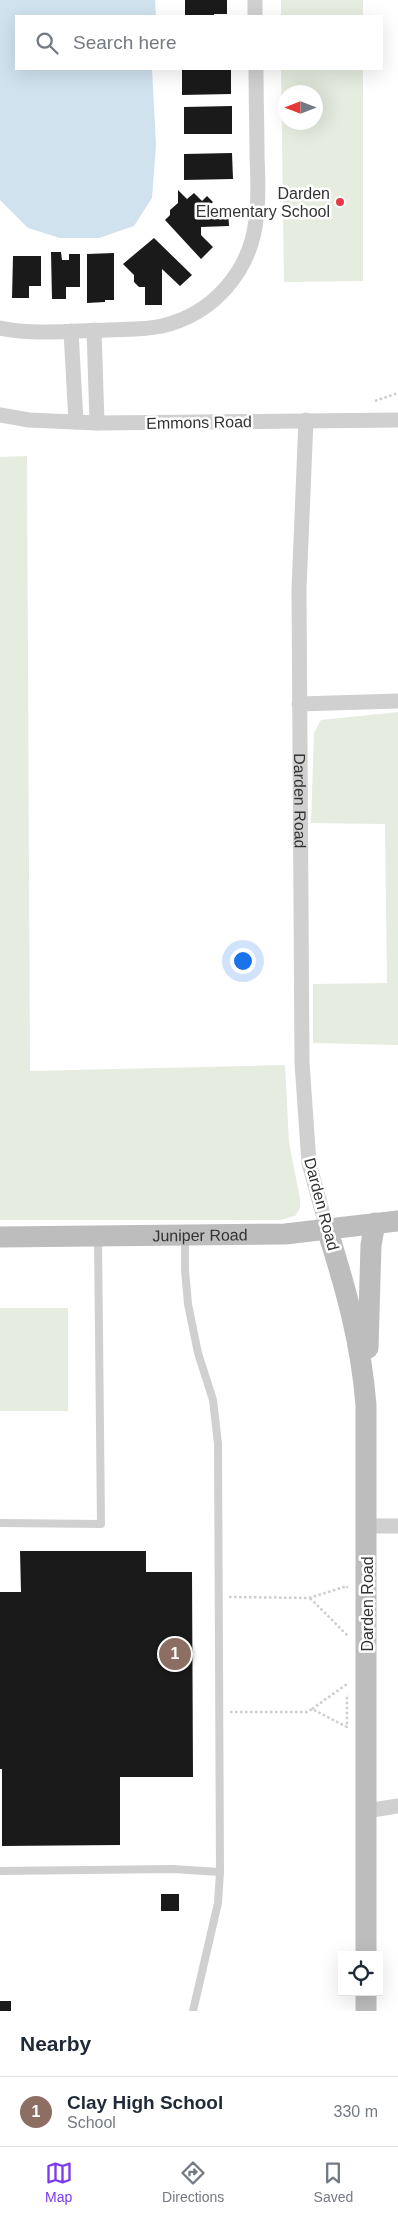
<!DOCTYPE html>
<html lang="en">
<head>
<meta charset="utf-8">
<style>
  body { margin:0; font-family:Arial,sans-serif; background:#f2f2f3; color:#1f2937 }
  .controls { position:absolute; right:15px; bottom:15px; display:grid; overflow:hidden; border-radius:0px; box-shadow:0 5px 20px #0002 }
  .controls button { width:45px; height:45px; display:grid; place-items:center; padding:0; border:0; border-bottom:1px solid #e0e1e3; background:#fff; color:#1f2937; font:25px sans-serif }
  .compass { position:absolute; left:278px; top:85px; width:45px; height:45px; border-radius:50%; background:#fff; box-shadow:0 5px 20px #0002; rotate:270deg }
  .you { position:absolute; left:242px; top:960px; width:18px; height:18px; margin:-12px; border:4px solid #fff; border-radius:50%; background:#1a73e8; box-shadow:0 0 0 8px #1a73e833 }
  .badge { display:grid; place-items:center; width:32px; height:32px; border-radius:50%; background:#7c3aed; color:#fff; font-size:16px; font-weight:700 }
  .pin { position:absolute; translate:-50% -50%; border:2px solid #fff; box-shadow:0 1px 5px #0006 }
  .list { margin:0; padding:0; list-style:none }
  h2 { display:flex; justify-content:space-between; align-items:center; height:65px; margin:0; padding:0 20px; font-size:21px }
  h2 small { font-size:16px; font-weight:400; color:#747a83 }
  .list li { display:grid; grid-template-columns:32px 1fr auto; gap:15px; align-items:center; box-sizing:border-box; height:70px; padding:0 20px; border-top:1px solid #e0e1e3 }
  .list b { display:block; font-size:19px; white-space:nowrap }
  .list p { margin:0; font-size:16px; white-space:nowrap; color:#747a83 }
  .list em { font-size:16px; font-style:normal; color:#747a83 }
  .icon { flex:none; width:28px; height:28px; fill:none; stroke:currentColor; stroke-width:2; stroke-linecap:round; stroke-linejoin:round }
  .map { position:relative; flex:none; width:398px; height:2011px; overflow:hidden }
  .search { position:absolute; background:#fff; box-shadow:0 5px 20px #0002; left:15px; right:15px; top:15px; height:55px; display:flex; align-items:center; gap:12px; box-sizing:border-box; padding:0 18px; border-radius:0px; color:#747a83; font-size:19px }
  .sheet { height:135px; background:#fff }
  nav { display:flex; justify-content:space-around; align-items:center; box-sizing:border-box; height:70px; border-top:1px solid #e0e1e3; background:#fff; font-size:14px; color:#747a83 }
  nav a { display:grid; justify-items:center; gap:2px }
  nav .on { color:#7c3aed }
  .map>svg:first-child { display:block }
  .green { fill:#e6ecdf; fill-rule:evenodd }
  .water { fill:#cfe2ee }
  .building { fill:#1a1a1a }
  .lines { fill:none; stroke-linecap:round; stroke-linejoin:round }
  .path { stroke:#cdcdcd; stroke-width:2.5; stroke-dasharray:2.5 2.5; stroke-linecap:butt }
  .lane { stroke:#d0d0d0; stroke-width:8 }
  .street { stroke:#d0d0d0; stroke-width:15 }
  .secondary { stroke:#bdbdbd; stroke-width:21 }
  .poi-dot { fill:#e63946; stroke:#fff; stroke-width:2 }
  .labels { text-anchor:middle; stroke-width:5; stroke-linejoin:round; paint-order:stroke }
  .poi-label { font-size:16px; fill:#333; stroke:#fff; text-anchor:end }
  .street-label { font-size:16px; fill:#333; stroke:#fff }
</style>
</head>
<body>
<div class="map">
<svg width="398" height="2011" viewBox="0 0 398 2011">
  <rect width="100%" height="100%" fill="#fff"/>
  <g class="green">
    <rect x="281" y="0" width="82" height="16"/>
    <path d="M281 69H363V281L284 282ZM316 92V122H286V92Z"/>
    <polygon points="27,456 30,1071 285,1065 289,1142 300,1199 300,1208 295,1216 280,1220 0,1220 0,457"/>
    <polygon points="398,712 398,1045 313,1043 313,984 387,983 385,824 311,823 314,733 321,720"/>
    <rect x="0" y="1308" width="68" height="103"/>
  </g>
  <polygon class="water" points="0,0 155,0 156,16 16,16 16,69 152,69 156,145 152,198 134,226 99,238 60,238 28,228 0,200"/>
  <g class="building">
    <polygon points="185,0 227,0 227,14 214,14 214,16 185,16"/>
    <polygon points="182,69 231,69 231,94 182,95"/>
    <polygon points="232,106 232,134 184,134 184,107"/>
    <polygon points="232,153 233,179 184,180 184,154"/>
    <polygon points="178,190 187,199 194,193 202,201 207,196 213,202 205,209 228,209 229,226 201,227 201,235 213,247 201,259 165,220 170,215 170,210 178,203"/>
    <polygon points="154,238 192,275 180,286 162,269 162,305 145,305 145,287 139,287 134,282 134,275 123,264"/>
    <polygon points="51,252 61,252 62,260 69,260 69,254 80,254 80,287 66,287 66,299 52,299"/>
    <polygon points="114,253 114,300 105,300 105,302 87,303 87,254"/>
    <polygon points="13,256 41,256 41,286 29,286 29,298 12,298"/>
    <polygon points="20,1551 146,1551 146,1572 192,1572 193,1777 120,1777 120,1845 2,1846 2,1769 0,1769 0,1592 21,1592"/>
    <rect x="161" y="1894" width="18" height="17"/>
    <rect x="0" y="2001" width="11" height="10"/>
  </g>
  <g class="lines">
    <g class="path">
      <polyline points="375,401 398,393"/>
      <polyline points="229,1597 309,1598 347,1586 347,1588"/>
      <polyline points="310,1598 348,1636"/>
      <polyline points="312,1709 347,1684"/>
      <polyline points="230,1712 307,1712 312,1709 347,1727 347,1694"/>
    </g>
    <g class="lane">
      <polyline points="185,1237 185,1270 188,1304 198,1353 213,1400 218,1444 220,1872 218,1903 193,2011"/>
      <polyline points="0,1523 101,1524 98,1238"/>
      <polyline points="0,1871 173,1869 220,1872"/>
    </g>
    <g class="street">
      <polyline points="255,0 255,16"/>
      <path d="M0 328C32 335 73 331 106 330 124 329 144 330 162 326 213 314 250 272 256 220 259 199 258 177 257 156 257 127 256 98 256 69"/>
      <polyline points="94,330 97,423"/>
      <polyline points="71,331 76,422"/>
      <polyline points="0,415 29,420 97,423 398,420"/>
      <path id="s1" d="M306 420 299 589 302 1063 309 1163 327 1229"/>
      <polyline points="299,704 398,701"/>
      <polyline points="367,1526 398,1526"/>
      <polyline points="366,1811 398,1806"/>
    </g>
    <g class="secondary">
      <path d="M327 1229C346 1289 361 1342 366 1405V1955"/>
      <path id="s2" d="M0 1237 285 1234 398 1221"/>
      <polyline points="368,1348 371,1245 375,1223"/>
      <polyline points="366,1992 366,2011"/>
    </g>
  </g>
  <circle class="poi-dot" cx="340" cy="202" r="5"/>
  <g class="labels">
    <g class="poi-label">
      <text x="330" y="199">Darden<tspan x="330" dy="18">Elementary School</tspan></text>
    </g>
    <g class="street-label">
      <text transform="translate(199 422) rotate(-1)" y="6">Emmons Road</text>
      <text dy="6" stroke="none"><textPath href="#s1" startOffset="381">Darden Road</textPath></text>
      <text transform="translate(322 1204) rotate(75)" y="6">Darden Road</text>
      <text dy="6" stroke="none"><textPath href="#s2" startOffset="200">Juniper Road</textPath></text>
      <text transform="translate(367 1604) rotate(-90)" y="6">Darden Road</text>
    </g>
  </g>
</svg>
<div class="controls">
<button><svg class="icon" aria-label="locate" viewBox="0 0 24 24"><circle cx="12" cy="12" r="6"/><path d="M12 2v4M12 18v4M2 12h4M18 12h4"/></svg></button>
</div>
<svg class="compass" viewBox="-18 -18 36 36"><path d="M0-13l5 13h-10z" fill="#e53935"/><path d="M0 13l5-13h-10z" fill="#747a83"/></svg>
<div class="you"></div>
<div class="pin badge" style="left:175px;top:1654px;background:#8d6e63">1</div>
<div class="search"><svg class="icon" aria-label="search" viewBox="0 0 24 24"><circle cx="10" cy="10" r="6"/><path d="M15 15l6 6"/></svg>Search here</div>
</div>
<section class="sheet">
<h2>Nearby<small></small></h2>
<ul class="list">
<li><span class="badge" style="background:#8d6e63">1</span><div><b>Clay High School</b><p>School</p></div><em>330 m</em></li>
</ul>
</section>
<nav>
<a class="on"><svg class="icon" aria-label="map" viewBox="0 0 24 24"><path d="M3 6l6-2 6 2 6-2v14l-6 2-6-2-6 2zM9 4v14M15 6v14"/></svg>Map</a>
<a><svg class="icon" aria-label="directions" viewBox="0 0 24 24"><path d="M12 3l9 9-9 9-9-9zM9 14v-3h6M13 9l2 2-2 2"/></svg>Directions</a>
<a><svg class="icon" aria-label="saved" viewBox="0 0 24 24"><path d="M7 4h10v16l-5-4-5 4z"/></svg>Saved</a>
</nav>
</body>
</html>
